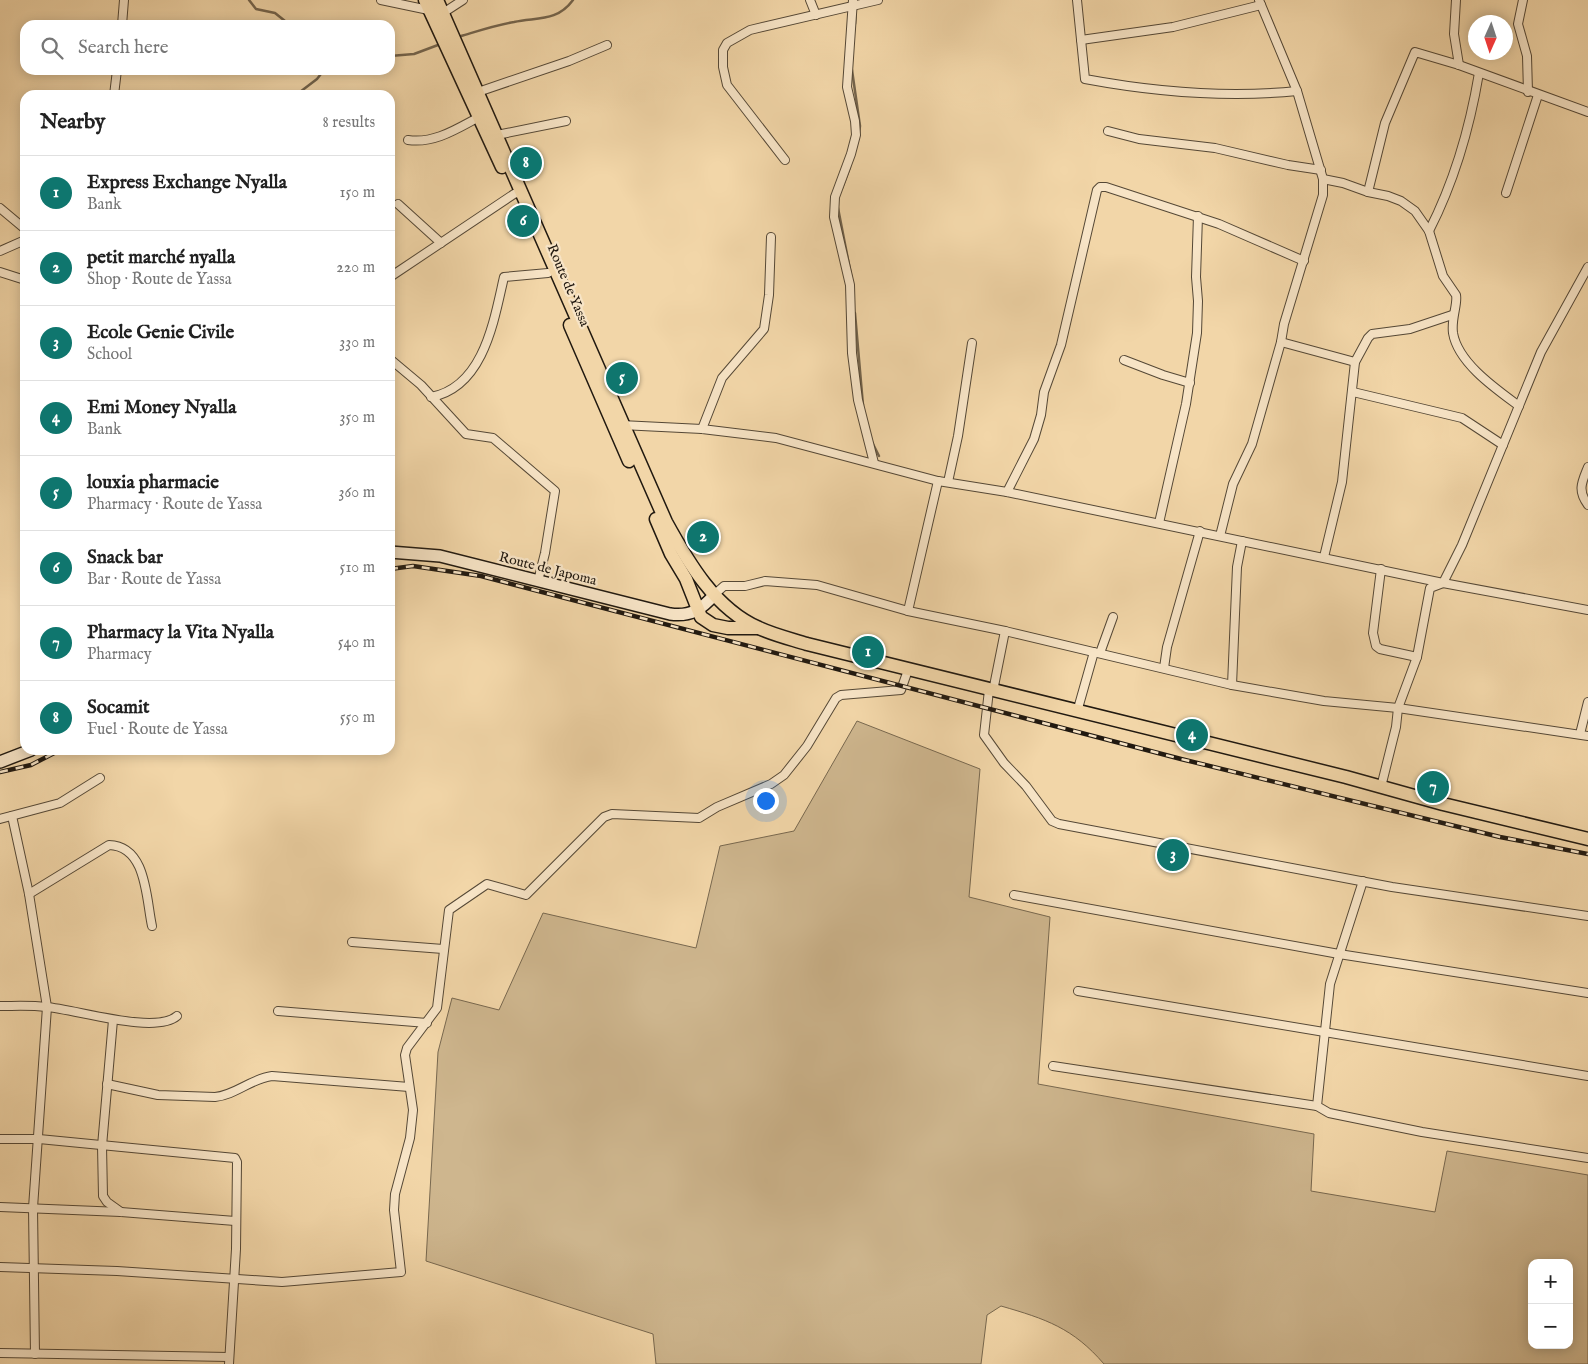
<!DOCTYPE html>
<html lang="en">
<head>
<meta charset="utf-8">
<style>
  body { margin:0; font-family:"IM FELL English",serif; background:#f2f2f2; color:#222 }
  .controls { position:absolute; right:15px; bottom:15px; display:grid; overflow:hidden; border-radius:10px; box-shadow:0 2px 12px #0003 }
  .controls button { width:45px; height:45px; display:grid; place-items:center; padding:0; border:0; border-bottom:1px solid #e0e0e0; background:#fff; color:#222; font:25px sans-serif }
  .compass { position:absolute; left:1468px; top:15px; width:45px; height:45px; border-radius:50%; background:#fff; box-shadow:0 2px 12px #0003; rotate:183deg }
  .you { position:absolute; left:765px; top:800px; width:18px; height:18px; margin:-12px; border:4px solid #fff; border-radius:50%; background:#1a73e8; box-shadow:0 0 0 8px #1a73e833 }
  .badge { display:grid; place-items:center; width:32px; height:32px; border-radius:50%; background:#0f766e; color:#fff; font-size:16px; font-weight:700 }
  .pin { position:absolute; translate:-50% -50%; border:2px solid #fff; box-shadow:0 1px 5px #0006 }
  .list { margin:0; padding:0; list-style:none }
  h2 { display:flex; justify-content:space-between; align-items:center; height:65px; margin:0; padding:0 20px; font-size:21px }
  h2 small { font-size:16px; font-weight:400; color:#767676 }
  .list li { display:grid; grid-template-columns:32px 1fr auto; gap:15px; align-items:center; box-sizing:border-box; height:75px; padding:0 20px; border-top:1px solid #e0e0e0 }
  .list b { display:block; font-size:19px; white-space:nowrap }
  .list p { margin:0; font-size:16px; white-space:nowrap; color:#767676 }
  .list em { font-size:16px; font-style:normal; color:#767676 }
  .icon { flex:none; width:28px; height:28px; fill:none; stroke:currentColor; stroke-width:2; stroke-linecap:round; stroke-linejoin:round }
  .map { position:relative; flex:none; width:1588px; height:1364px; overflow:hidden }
  .search { position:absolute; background:#fff; box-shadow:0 2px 12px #0003; left:20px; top:20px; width:375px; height:55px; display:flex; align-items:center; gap:12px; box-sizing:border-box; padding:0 18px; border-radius:15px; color:#767676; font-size:19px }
  .panel { position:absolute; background:#fff; box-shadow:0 2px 12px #0003; left:20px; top:90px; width:375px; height:665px; border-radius:15px }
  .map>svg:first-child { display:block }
  .green { fill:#ceb68e; stroke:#78684f; fill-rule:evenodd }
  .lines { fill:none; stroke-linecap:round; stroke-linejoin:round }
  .stream { stroke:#74644c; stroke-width:2.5 }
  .street-casing { stroke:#554836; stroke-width:10 }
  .secondary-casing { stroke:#211910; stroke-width:14 }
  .primary-casing { stroke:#211910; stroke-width:15 }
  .street { stroke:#f7e4c6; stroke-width:8 }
  .secondary { stroke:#f7e4c6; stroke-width:11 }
  .primary { stroke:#f2d6a8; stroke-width:12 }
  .rail-casing { stroke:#211910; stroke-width:4.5 }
  .rail { stroke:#f7e4c6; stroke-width:2.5; stroke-dasharray:8; stroke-linecap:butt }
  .labels { text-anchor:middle; stroke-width:4.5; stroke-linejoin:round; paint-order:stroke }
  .street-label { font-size:14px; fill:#211910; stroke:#f7e4c6 }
</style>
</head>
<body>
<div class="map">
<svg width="1588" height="1364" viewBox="0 0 1588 1364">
  <rect width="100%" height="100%" fill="#f2d6a8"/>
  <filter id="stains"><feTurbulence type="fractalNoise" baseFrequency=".004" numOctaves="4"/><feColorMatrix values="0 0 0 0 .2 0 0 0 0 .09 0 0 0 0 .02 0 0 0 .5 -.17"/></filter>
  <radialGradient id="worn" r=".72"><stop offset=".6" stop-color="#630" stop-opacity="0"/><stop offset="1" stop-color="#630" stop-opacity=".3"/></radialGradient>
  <path class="green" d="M857 721 980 769 969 897 1050 917 1038 1084 1314 1134 1311 1191 1435 1212 1447 1151 1588 1175V1364H1104C1073 1328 1046 1319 1001 1306L987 1315 981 1364H656L653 1334 426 1261 438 1052 452 998 499 1010 543 913 696 948 720 846 794 831ZM1532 1263H1569V1345H1532Z"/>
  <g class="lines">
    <g class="stream">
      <polyline points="249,0 256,9 275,13 290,25"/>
      <polyline points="855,24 856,7"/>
      <path d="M461 36C478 31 496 25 514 22 537 17 557 22 573 0"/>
      <polyline points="390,56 414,54 438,45"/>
      <polyline points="852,70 860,126 859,133"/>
      <polyline points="296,95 317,79 324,70"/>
      <polyline points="842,188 850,167"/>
      <polyline points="838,208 852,280"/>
      <polyline points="855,313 863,405"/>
      <polyline points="872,442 879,456"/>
    </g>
    <defs>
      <g id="street">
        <polyline points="381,0 443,13 463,0"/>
        <polyline points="810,0 816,15"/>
        <polyline points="853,0 847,87 855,121 856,135 851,154 835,197 834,217 850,285 852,353 858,400 874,463"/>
        <path d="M1077 0 1085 79C1155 92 1227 98 1297 91"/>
        <polyline points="1456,0 1454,34 1459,65"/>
        <polyline points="1523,0 1518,24 1527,56 1528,92"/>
        <polyline points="122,25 124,0"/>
        <polyline points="1081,40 1173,27 1261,5"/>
        <polyline points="478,92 569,61 607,45"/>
        <polyline points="114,95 117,70"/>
        <polyline points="1108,131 1139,139 1215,148 1288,165 1321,170"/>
        <polyline points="497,135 566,121"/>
        <path d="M408 140C435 144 458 128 481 116"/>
        <polyline points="785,160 727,85 723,67 723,50 727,43 750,30 878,0"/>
        <path d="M1323 179 1343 183 1368 192 1388 196 1401 201 1415 211 1429 231 1443 276 1456 295C1458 304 1451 318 1453 333 1458 363 1496 389 1519 406"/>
        <polyline points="1368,192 1385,123 1415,52 1459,65 1588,112"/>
        <polyline points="1506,193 1538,95"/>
        <polyline points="398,204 441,243"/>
        <polyline points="0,208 25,229"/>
        <path d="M1429 231C1454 182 1470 127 1479 73"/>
        <polyline points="0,251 25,240"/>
        <polyline points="0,272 25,280"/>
        <polyline points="390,277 514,194 522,191"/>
        <polyline points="1281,342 1355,362"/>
        <polyline points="390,359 421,385 466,434 493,438 555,491 545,553 538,581"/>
        <polyline points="1124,360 1163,375 1190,383"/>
        <polyline points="1353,392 1462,418 1503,445"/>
        <path d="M431 397C484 387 494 320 504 277L548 273"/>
        <polyline points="621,425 702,429 776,438 938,481 1007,492 1443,583 1588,610"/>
        <polyline points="702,429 722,378 764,329 769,295 771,237"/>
        <path d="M1588 467C1582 482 1577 490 1588 505"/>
        <polyline points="948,482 958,436 972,343"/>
        <polyline points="1007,492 1034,439 1041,415 1044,392 1061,345 1097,190 1100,187 1106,187 1219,224 1304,261"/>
        <polyline points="1159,523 1186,404 1197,333 1198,301 1196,277 1198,216"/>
        <polyline points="1220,536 1233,484 1252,444 1281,342 1284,324 1323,195 1323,179 1297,91 1259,0"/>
        <polyline points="1324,557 1342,482 1355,362 1368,338 1372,334 1410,329 1452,315"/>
        <polyline points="1381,569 1373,633 1376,646 1380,649 1417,657"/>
        <polyline points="715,594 724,586 745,586 765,581 817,585 908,611 1005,631 1232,685 1324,701 1398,708 1588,736"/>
        <polyline points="908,611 938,481"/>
        <polyline points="1100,653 1113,617"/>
        <polyline points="1164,668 1167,647 1200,531"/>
        <polyline points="1232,685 1237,567 1242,541"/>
        <polyline points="989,690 984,735 1004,763 1026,786 1052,821 1059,824 1392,887 1588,916"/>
        <polyline points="993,691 1005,631"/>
        <polyline points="1077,712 1094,652"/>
        <polyline points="1580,734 1588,702"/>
        <polyline points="1381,787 1396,727 1398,708 1417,657 1430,588 1443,583 1462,545 1541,352 1588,267"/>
        <polyline points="12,816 29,894 47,1007 33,1208 35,1354"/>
        <polyline points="0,819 60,803 100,778"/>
        <polyline points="1363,881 1330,984 1317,1106 1329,1113 1422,1132 1588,1158"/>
        <path d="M29 894 109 845C147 846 146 899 152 926"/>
        <polyline points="1014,895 1339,954 1588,993"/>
        <polyline points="352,942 443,949"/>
        <polyline points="1078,991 1588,1076"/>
        <path d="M0 1006C15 1006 31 1005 46 1007 75 1009 155 1035 177 1016"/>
        <polyline points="278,1011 427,1023"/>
        <polyline points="113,1020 102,1146 103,1196 107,1202 121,1212"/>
        <polyline points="1053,1066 1317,1106"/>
        <path d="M107 1084 158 1095 215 1097C236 1095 250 1079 272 1076L409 1087"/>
        <polyline points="0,1139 39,1139 235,1158 237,1162 236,1249 229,1364"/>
        <polyline points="0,1207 121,1212 235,1221"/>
        <polyline points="0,1267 117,1271 282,1282 401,1272 394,1210 395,1194 410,1138 413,1110 405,1055 407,1048 437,1008 449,910 487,884 526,895 604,817 612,814 699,818 717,807 771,784 784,775 807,746 836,698 841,695 901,690 908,670"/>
        <polyline points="0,1353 229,1357"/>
      </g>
      <g id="secondary">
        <path d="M390 552 440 556 670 614C691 617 702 609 715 594"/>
        <polyline points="0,762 31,750"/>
      </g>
      <g id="primary">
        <polyline points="425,0 502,167"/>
        <path d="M437 0 666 522C688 562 715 609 759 628 774 635 791 639 807 644L1346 777 1443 804 1588 839"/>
        <polyline points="570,325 629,461"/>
        <polyline points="656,519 671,554 686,579 701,617 713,625 728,628 758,628"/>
      </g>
    </defs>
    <use href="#street" class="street-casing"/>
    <use href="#secondary" class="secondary-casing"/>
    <use href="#primary" class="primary-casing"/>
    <use href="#street" class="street"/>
    <use href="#secondary" class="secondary"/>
    <use href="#primary" class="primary"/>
    <defs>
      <g id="rail">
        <polyline points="390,569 413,566 481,576 1181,759 1500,837 1588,854"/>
        <polyline points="0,772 31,765 60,750"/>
      </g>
    </defs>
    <use href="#rail" class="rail-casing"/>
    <use href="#rail" class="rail"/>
  </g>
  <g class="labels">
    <g class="street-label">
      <text transform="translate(569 285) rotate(67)" y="5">Route de Yassa</text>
      <text transform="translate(548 568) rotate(14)" y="5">Route de Japoma</text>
    </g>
  </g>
  <rect width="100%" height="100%" filter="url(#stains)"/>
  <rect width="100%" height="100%" fill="url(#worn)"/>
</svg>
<div class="controls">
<button>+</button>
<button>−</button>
</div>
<svg class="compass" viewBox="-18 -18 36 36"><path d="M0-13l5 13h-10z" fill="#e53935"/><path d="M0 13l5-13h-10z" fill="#767676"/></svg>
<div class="you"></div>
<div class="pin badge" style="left:868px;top:652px">1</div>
<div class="pin badge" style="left:703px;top:537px">2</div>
<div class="pin badge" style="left:1173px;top:855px">3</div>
<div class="pin badge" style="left:1192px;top:735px">4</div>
<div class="pin badge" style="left:622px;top:378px">5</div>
<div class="pin badge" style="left:523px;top:221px">6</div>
<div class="pin badge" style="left:1433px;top:787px">7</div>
<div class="pin badge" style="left:526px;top:163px">8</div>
<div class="search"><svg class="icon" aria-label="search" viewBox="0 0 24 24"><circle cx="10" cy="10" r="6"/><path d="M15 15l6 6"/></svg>Search here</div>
<section class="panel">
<h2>Nearby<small>8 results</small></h2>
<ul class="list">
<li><span class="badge">1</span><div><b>Express Exchange Nyalla</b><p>Bank</p></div><em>150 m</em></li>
<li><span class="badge">2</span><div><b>petit marché nyalla</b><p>Shop · Route de Yassa</p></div><em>220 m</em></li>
<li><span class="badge">3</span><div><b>Ecole Genie Civile</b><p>School</p></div><em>330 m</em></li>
<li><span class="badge">4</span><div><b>Emi Money Nyalla</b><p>Bank</p></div><em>350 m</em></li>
<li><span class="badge">5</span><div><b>louxia pharmacie</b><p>Pharmacy · Route de Yassa</p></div><em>360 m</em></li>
<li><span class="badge">6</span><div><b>Snack bar</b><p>Bar · Route de Yassa</p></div><em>510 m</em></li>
<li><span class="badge">7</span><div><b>Pharmacy la Vita Nyalla</b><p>Pharmacy</p></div><em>540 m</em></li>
<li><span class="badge">8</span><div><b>Socamit</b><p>Fuel · Route de Yassa</p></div><em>550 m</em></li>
</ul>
</section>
</div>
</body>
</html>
